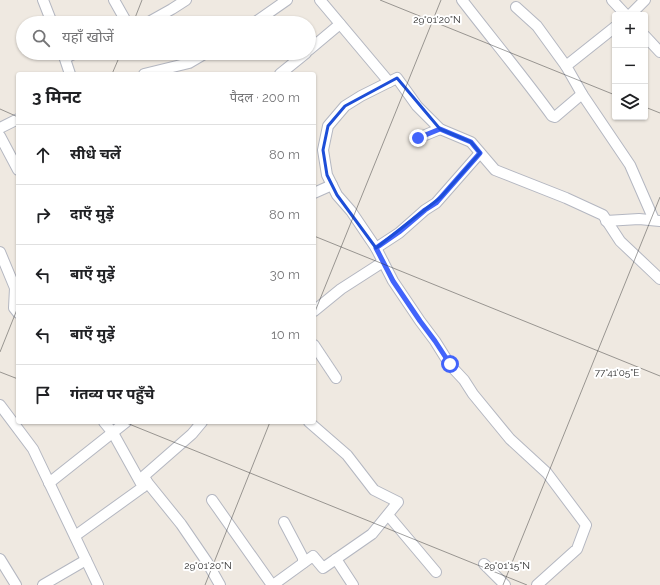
<!DOCTYPE html>
<html lang="hi">
<head>
<meta charset="utf-8">
<style>
  body { margin:0; font-family:Raleway,"Noto Sans Devanagari",sans-serif; background:#f2f2f2; color:#202124 }
  .controls { position:absolute; right:12px; top:12px; display:grid; overflow:hidden; border-radius:4px; box-shadow:0 1px 3px #0004 }
  .controls button { width:36px; height:36px; display:grid; place-items:center; padding:0; border:0; border-bottom:1px solid #e0e0e0; background:#fff; color:#202124; font:20px sans-serif }
  .stop { position:absolute; width:12px; height:12px; margin:-9px; border:3px solid #4264fb; border-radius:50%; background:#fff }
  .stop.end { background:#4264fb; border-color:#fff; box-shadow:0 1px 4px #0008 }
  .list { margin:0; padding:0; list-style:none }
  h2 { display:flex; justify-content:space-between; align-items:center; height:52px; margin:0; padding:0 16px; font-size:17px }
  h2 small { font-size:13px; font-weight:400; color:#757577 }
  .list li { display:grid; grid-template-columns:26px 1fr auto; gap:12px; align-items:center; box-sizing:border-box; height:60px; padding:0 16px; border-top:1px solid #e0e0e0 }
  .list b { display:block; font-size:15px; white-space:nowrap }
  .list em { font-size:13px; font-style:normal; color:#757577 }
  .icon { flex:none; width:22px; height:22px; fill:none; stroke:currentColor; stroke-width:2; stroke-linecap:round; stroke-linejoin:round }
  .map { position:relative; flex:none; width:660px; height:585px; overflow:hidden }
  .search { position:absolute; background:#fff; box-shadow:0 1px 3px #0004; left:16px; top:16px; width:300px; height:44px; display:flex; align-items:center; gap:10px; box-sizing:border-box; padding:0 14px; border-radius:22px; color:#757577; font-size:15px }
  .panel { position:absolute; background:#fff; box-shadow:0 1px 3px #0004; left:16px; top:72px; width:300px; height:352px; border-radius:4px }
  .map>svg:first-child { display:block }
  .lines { fill:none; stroke-linecap:round; stroke-linejoin:round }
  .street-casing { stroke:#b4b7c1; stroke-width:12 }
  .street { stroke:#fff; stroke-width:10 }
  .route { stroke:#4264fb; stroke-width:5 }
  .marked { fill:none; stroke:#1d4ed8; stroke-width:3; stroke-linejoin:round }
  .ticks { fill:none; stroke:#2e2e2e; stroke-width:1; stroke-opacity:0.45 }
  .ticks-label { font-size:10px; text-anchor:middle; fill:#2e2e2e; stroke:#fff; stroke-width:4; stroke-linejoin:round; paint-order:stroke }
</style>
</head>
<body>
<div class="map">
<svg width="660" height="585" viewBox="0 0 660 585">
  <rect width="100%" height="100%" fill="#efe9e1"/>
  <g class="lines">
    <defs>
      <g id="street">
        <polyline points="43,0 52,23"/>
        <polyline points="114,0 127,23"/>
        <polyline points="320,0 389,82"/>
        <path d="M462 0C492 39 523 76 552 116L555 117 582 94"/>
        <polyline points="612,0 626,15"/>
        <polyline points="516,7 537,26 566,66"/>
        <polyline points="630,15 645,0"/>
        <polyline points="147,23 172,9 186,0"/>
        <polyline points="254,23 287,0"/>
        <polyline points="615,27 566,66 582,94 630,165 654,220"/>
        <polyline points="645,36 660,52"/>
        <polyline points="309,50 340,24"/>
        <polyline points="63,53 70,74"/>
        <polyline points="65,58 76,53"/>
        <polyline points="144,74 189,63 206,53"/>
        <polyline points="280,74 306,53"/>
        <polyline points="0,128 18,119"/>
        <polyline points="0,136 18,170"/>
        <polyline points="418,138 440,129"/>
        <polyline points="314,193 332,185"/>
        <polyline points="606,221 639,219 660,221"/>
        <polyline points="376,248 399,233 425,210 436,203 480,153"/>
        <polyline points="0,252 15,288 14,308 18,313"/>
        <polyline points="314,311 341,289 383,262"/>
        <polyline points="314,345 336,378"/>
        <polyline points="0,405 33,449 98,585"/>
        <polyline points="147,482 144,476 192,434 202,422"/>
        <polyline points="49,483 126,422"/>
        <polyline points="143,487 147,482 181,524 207,562 220,585"/>
        <polyline points="212,500 272,585"/>
        <polyline points="388,515 436,572"/>
        <polyline points="284,522 303,558 303,563"/>
        <polyline points="75,536 143,487 113,433 104,422"/>
        <polyline points="0,559 16,585"/>
        <polyline points="336,559 353,585"/>
        <polyline points="484,564 505,585"/>
        <polyline points="43,585 86,560"/>
        <polyline points="273,585 313,556 323,568 372,534 398,502 374,490 347,455 309,422"/>
        <polyline points="537,585 577,549 586,525 547,473 510,439 473,394 464,380 450,365 435,341 420,321 393,281 376,248 351,211 337,195 327,175 323,150 328,126 345,106 361,96 397,78 417,106 440,129 471,142 495,170 566,198 603,215 620,241 660,279"/>
      </g>
    </defs>
    <use href="#street" class="street-casing"/>
    <use href="#street" class="street"/>
  </g>
  <g class="lines">
    <polyline class="route" points="418,138 440,129 471,142 480,153 436,203 425,210 399,232 376,248 393,281 420,321 435,341 450,364"/>
  </g>
  <path class="marked" d="M397 78 440 129 471 142 480 153 441 197 376 248 337 195 327 175 323 150 328 126 345 106Z"/>
  <path class="ticks" d="M380 0 615 95M133 23 142 0M112 74 121 53M645 107 660 113M0 109 18 117M314 236 660 376M314 314 441 0M0 352 18 307M0 372 18 379M124 422 527 585M205 585 270 422M503 585 660 197"/>
  <g class="ticks-label">
    <text x="437" y="23">29°01'20"N</text>
    <text x="617" y="376">77°41'05"E</text>
    <text x="208" y="569">29°01'20"N</text>
    <text x="507" y="569">29°01'15"N</text>
  </g>
</svg>
<div class="controls">
<button>+</button>
<button>−</button>
<button><svg class="icon" aria-label="layers" viewBox="0 0 24 24"><path d="M12 4l9 5-9 5-9-5zM3 14l9 5 9-5"/></svg></button>
</div>
<div class="stop" style="left:450px;top:364px"></div>
<div class="stop end" style="left:418px;top:138px"></div>
<div class="search"><svg class="icon" aria-label="search" viewBox="0 0 24 24"><circle cx="10" cy="10" r="6"/><path d="M15 15l6 6"/></svg>यहाँ खोजें</div>
<section class="panel">
<h2>3 मिनट<small>पैदल · 200 m</small></h2>
<ul class="list">
<li><svg class="icon" aria-label="ahead" viewBox="0 0 24 24"><path d="M12 20V5M6 11l6-6 6 6"/></svg><div><b>सीधे चलें</b></div><em>80 m</em></li>
<li><svg class="icon" aria-label="right" viewBox="0 0 24 24"><path d="M7 20v-9h11M14 6l5 5-5 5"/></svg><div><b>दाएँ मुड़ें</b></div><em>80 m</em></li>
<li><svg class="icon" aria-label="left" viewBox="0 0 24 24"><path d="M17 20v-9H6M10 6l-5 5 5 5"/></svg><div><b>बाएँ मुड़ें</b></div><em>30 m</em></li>
<li><svg class="icon" aria-label="left" viewBox="0 0 24 24"><path d="M17 20v-9H6M10 6l-5 5 5 5"/></svg><div><b>बाएँ मुड़ें</b></div><em>10 m</em></li>
<li><svg class="icon" aria-label="arrive" viewBox="0 0 24 24"><path d="M6 21V4h12l-3 4 3 4H6"/></svg><div><b>गंतव्य पर पहुँचे</b></div></li>
</ul>
</section>
</div>
</body>
</html>
